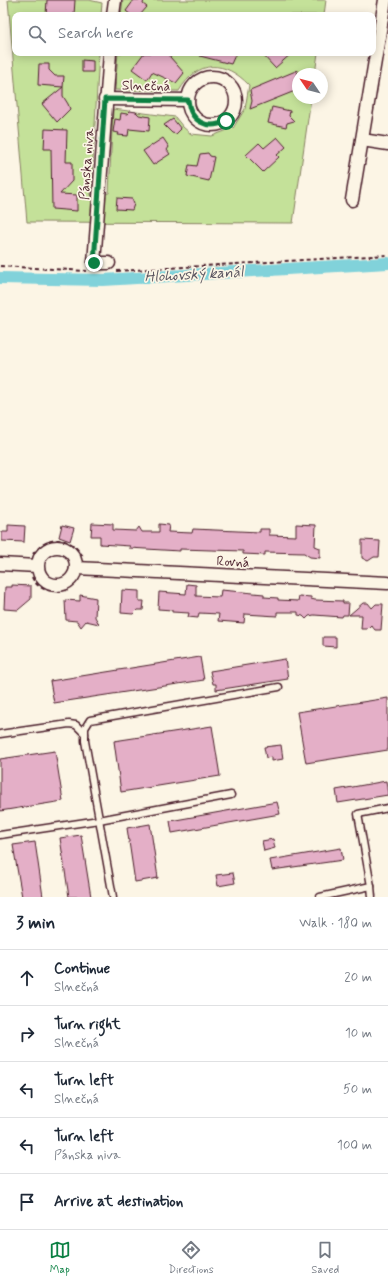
<!DOCTYPE html>
<html lang="en">
<head>
<meta charset="utf-8">
<style>
  body { margin:0; font-family:Mynerve,sans-serif; background:#f6f6f7; color:#1f2937 }
  .compass { position:absolute; left:292px; top:68px; width:36px; height:36px; border-radius:50%; background:#fff; box-shadow:0 2px 10px #0003; rotate:305deg }
  .stop { position:absolute; width:12px; height:12px; margin:-9px; border:3px solid #0b8043; border-radius:50%; background:#fff }
  .stop.end { background:#0b8043; border-color:#fff; box-shadow:0 1px 4px #0008 }
  .list { margin:0; padding:0; list-style:none }
  h2 { display:flex; justify-content:space-between; align-items:center; height:52px; margin:0; padding:0 16px; font-size:17px }
  h2 small { font-size:13px; font-weight:400; color:#747a83 }
  .list li { display:grid; grid-template-columns:26px 1fr auto; gap:12px; align-items:center; box-sizing:border-box; height:56px; padding:0 16px; border-top:1px solid #e0e1e3 }
  .list b { display:block; font-size:15px; white-space:nowrap }
  .list p { margin:0; font-size:13px; white-space:nowrap; color:#747a83 }
  .list em { font-size:13px; font-style:normal; color:#747a83 }
  .icon { flex:none; width:22px; height:22px; fill:none; stroke:currentColor; stroke-width:2; stroke-linecap:round; stroke-linejoin:round }
  .map { position:relative; flex:none; width:388px; height:897px; overflow:hidden }
  .search { position:absolute; background:#fff; box-shadow:0 2px 10px #0003; left:12px; right:12px; top:12px; height:44px; display:flex; align-items:center; gap:10px; box-sizing:border-box; padding:0 14px; border-radius:8px; color:#747a83; font-size:15px }
  .sheet { height:332px; background:#fff }
  nav { display:flex; justify-content:space-around; align-items:center; box-sizing:border-box; height:56px; border-top:1px solid #e0e1e3; background:#fff; font-size:11px; color:#747a83 }
  nav a { display:grid; justify-items:center; gap:2px }
  nav .on { color:#0b8043 }
  .map>svg:first-child { display:block }
  .green { fill:#c4e199; stroke:#878062 }
  .lines { fill:none; stroke-linecap:round; stroke-linejoin:round }
  .canal { stroke:#81d2da; stroke-width:12 }
  .building { fill:#e4afc7; stroke:#4a1f2b }
  .lane-casing { stroke:#4a1f2b; stroke-width:9 }
  .street-casing { stroke:#4a1f2b; stroke-width:15 }
  .path { stroke:#4a1f2b; stroke-width:2; stroke-dasharray:4 3; stroke-linecap:butt }
  .lane { stroke:#fcf5e5; stroke-width:6 }
  .street { stroke:#fcf5e5; stroke-width:12 }
  .route { stroke:#0b8043; stroke-width:5 }
  .labels { text-anchor:middle; stroke-width:3.5; stroke-linejoin:round; paint-order:stroke }
  .street-label { font-size:14px; fill:#4a1f2b; stroke:#fcf5e5 }
  .water-label { font-size:15px; font-style:italic; fill:#5a5560; stroke:#fcf5e5 }
</style>
</head>
<body>
<div class="map">
<svg width="388" height="897" viewBox="0 0 388 897">
  <rect width="100%" height="100%" fill="#fcf5e5"/>
  <filter id="ink" filterUnits="userSpaceOnUse"><feTurbulence type="fractalNoise" baseFrequency=".025" numOctaves="2"/><feDisplacementMap in="SourceGraphic" scale="8" xChannelSelector="R" yChannelSelector="G"/><feConvolveMatrix kernelMatrix="1 2 1 2 8 2 1 2 1" color-interpolation-filters="sRGB"/></filter>
  <g filter="url(#ink)">
    <g class="green">
      <path d="M8 0H89L102 3 101 15H15V53H99L91 195 109 193 113 109 175 117 183 127 191 134 212 136 233 128 245 109 249 85C225 60 198 59 179 91L115 90 118 53H318L315 74H298V98H311L293 223 27 222Z"/>
      <polygon points="123,0 326,0 324,15 121,15"/>
    </g>
    <g class="lines">
      <polyline class="canal" points="0,278 103,280 388,263"/>
    </g>
    <g class="building">
      <polygon points="47,0 75,0 74,15 46,15"/>
      <polygon points="134,0 144,0 143,4 147,7 140,15 131,15 126,11"/>
      <polygon points="144,53 171,53 170,57 184,73 176,83 152,72 147,80 132,69"/>
      <polygon points="201,53 236,53 231,64 200,56"/>
      <polygon points="261,53 292,53 275,68"/>
      <polygon points="82,60 93,61 93,72 82,72"/>
      <polygon points="39,64 49,64 49,70 55,76 64,76 63,87 38,85"/>
      <polygon points="298,70 295,91 250,109 252,101 250,90"/>
      <polygon points="63,87 63,96 68,104 70,109 57,122 42,104"/>
      <polygon points="272,107 290,111 289,116 294,121 287,123 286,127 268,123"/>
      <polygon points="130,111 136,112 139,115 150,117 149,131 129,129 128,136 118,135 119,133 113,132 115,119 120,120 121,113 127,114"/>
      <polygon points="173,119 181,129 176,134 172,133 164,125"/>
      <polygon points="45,129 67,130 66,162 72,162 72,181 60,194 77,195 77,211 52,209 51,149 44,149"/>
      <polygon points="277,137 286,147 277,155 279,157 263,172 246,155 259,143 264,148"/>
      <polygon points="163,138 169,147 167,150 170,154 153,165 143,151"/>
      <polygon points="208,153 210,156 214,157 209,181 187,176 189,165 197,166 200,154"/>
      <polygon points="117,198 132,199 134,204 132,210 116,209"/>
      <polygon points="92,523 113,524 113,530 136,531 139,527 142,532 159,532 159,524 169,525 168,532 192,533 193,529 260,532 260,529 269,529 269,535 296,536 296,524 316,525 315,546 320,548 320,558 310,557 304,553 265,552 265,555 243,554 243,551 180,549 180,551 129,548 130,546 100,544 100,536 91,536"/>
      <polygon points="8,525 25,526 24,542 2,541 2,532 8,532"/>
      <polygon points="62,525 74,528 70,541 59,537"/>
      <polygon points="362,540 380,541 379,557 374,557 368,561 362,558"/>
      <polygon points="187,584 196,585 196,596 220,597 221,590 264,594 264,597 278,598 278,600 298,601 299,596 311,597 311,599 315,600 343,601 343,603 349,603 348,615 343,615 342,617 314,615 309,616 306,619 303,616 298,615 298,612 277,612 277,616 245,614 244,623 218,621 219,614 199,613 198,618 188,617 189,613 172,612 172,610 158,609 159,592 186,594"/>
      <polygon points="12,585 31,586 31,599 18,610 4,609 5,587 12,587"/>
      <polygon points="122,590 139,591 139,601 144,601 143,610 137,610 133,614 121,613"/>
      <polygon points="80,595 96,598 95,617 99,624 86,621 81,627 77,621 66,620 65,600 80,601"/>
      <polygon points="363,603 368,603 372,608 376,604 383,604 381,630 375,630 371,625 367,629 361,629 362,615 349,615"/>
      <polygon points="323,637 336,637 336,647 323,646"/>
      <polygon points="200,657 204,680 54,703 50,681"/>
      <polygon points="285,659 288,679 216,690 216,684 213,684 210,671"/>
      <polygon points="388,698 388,750 306,763 297,712"/>
      <polygon points="212,726 220,776 121,792 114,741"/>
      <polygon points="281,745 283,759 272,761 272,757 266,758 264,747"/>
      <polygon points="55,751 63,801 0,811 0,759"/>
      <polygon points="386,781 388,795 338,803 336,790"/>
      <polygon points="277,802 280,814 172,833 170,821"/>
      <polygon points="150,824 158,878 135,882 127,828"/>
      <polygon points="81,835 91,897 69,897 60,838"/>
      <polygon points="273,839 275,848 264,851 262,841"/>
      <polygon points="35,842 43,897 22,897 13,845"/>
      <polygon points="341,848 343,860 272,870 270,860"/>
      <polygon points="233,873 235,883 218,886 216,875"/>
    </g>
    <g class="lines">
      <defs>
        <g id="lane">
          <polyline points="0,734 69,724 76,725 85,734"/>
          <polyline points="0,835 99,820 231,795"/>
          <polyline points="371,886 372,897"/>
          <polyline points="113,897 85,741 85,728 90,720 279,687"/>
          <polyline points="320,897 371,886 358,814 388,808"/>
        </g>
        <g id="street">
          <polyline points="113,15 115,0"/>
          <circle cx="212" cy="101" r="24"/>
          <polyline points="105,99 188,100"/>
          <polyline points="362,140 388,144"/>
          <polyline points="352,200 385,0"/>
          <polyline points="109,263 94,263 110,53"/>
          <circle cx="57" cy="566" r="19"/>
          <polyline points="0,564 37,566"/>
          <polyline points="76,568 388,583"/>
        </g>
      </defs>
      <use href="#lane" class="lane-casing"/>
      <use href="#street" class="street-casing"/>
      <g class="path">
        <polyline points="0,266 87,271"/>
        <polyline points="117,271 388,255"/>
        <path d="M33 554C44 541 58 535 73 545 77 548 80 553 84 557"/>
        <path d="M32 577C41 597 65 592 77 580"/>
      </g>
      <use href="#lane" class="lane"/>
      <use href="#street" class="street"/>
    </g>
  </g>
  <g class="lines" filter="url(#ink)">
    <path class="route" d="M94 263 105 99 188 100C190 121 207 131 226 121"/>
  </g>
  <g class="labels">
    <g class="street-label">
      <text transform="translate(146 85) rotate(1)" y="5">Slnečná</text>
      <text transform="translate(86 164) rotate(-86)" y="5">Pánska niva</text>
      <text transform="translate(233 561) rotate(3)" y="5">Rovná</text>
    </g>
    <g class="water-label">
      <text transform="translate(194 274) rotate(-3)" y="5">Hlohovský kanál</text>
    </g>
  </g>
</svg>
<svg class="compass" viewBox="-18 -18 36 36"><path d="M0-13l5 13h-10z" fill="#e53935"/><path d="M0 13l5-13h-10z" fill="#747a83"/></svg>
<div class="stop" style="left:226px;top:121px"></div>
<div class="stop end" style="left:94px;top:263px"></div>
<div class="search"><svg class="icon" aria-label="search" viewBox="0 0 24 24"><circle cx="10" cy="10" r="6"/><path d="M15 15l6 6"/></svg>Search here</div>
</div>
<section class="sheet">
<h2>3 min<small>Walk · 180 m</small></h2>
<ul class="list">
<li><svg class="icon" aria-label="ahead" viewBox="0 0 24 24"><path d="M12 20V5M6 11l6-6 6 6"/></svg><div><b>Continue</b><p>Slnečná</p></div><em>20 m</em></li>
<li><svg class="icon" aria-label="right" viewBox="0 0 24 24"><path d="M7 20v-9h11M14 6l5 5-5 5"/></svg><div><b>Turn right</b><p>Slnečná</p></div><em>10 m</em></li>
<li><svg class="icon" aria-label="left" viewBox="0 0 24 24"><path d="M17 20v-9H6M10 6l-5 5 5 5"/></svg><div><b>Turn left</b><p>Slnečná</p></div><em>50 m</em></li>
<li><svg class="icon" aria-label="left" viewBox="0 0 24 24"><path d="M17 20v-9H6M10 6l-5 5 5 5"/></svg><div><b>Turn left</b><p>Pánska niva</p></div><em>100 m</em></li>
<li><svg class="icon" aria-label="arrive" viewBox="0 0 24 24"><path d="M6 21V4h12l-3 4 3 4H6"/></svg><div><b>Arrive at destination</b></div></li>
</ul>
</section>
<nav>
<a class="on"><svg class="icon" aria-label="map" viewBox="0 0 24 24"><path d="M3 6l6-2 6 2 6-2v14l-6 2-6-2-6 2zM9 4v14M15 6v14"/></svg>Map</a>
<a><svg class="icon" aria-label="directions" viewBox="0 0 24 24"><path d="M12 3l9 9-9 9-9-9zM9 14v-3h6M13 9l2 2-2 2"/></svg>Directions</a>
<a><svg class="icon" aria-label="saved" viewBox="0 0 24 24"><path d="M7 4h10v16l-5-4-5 4z"/></svg>Saved</a>
</nav>
</body>
</html>
